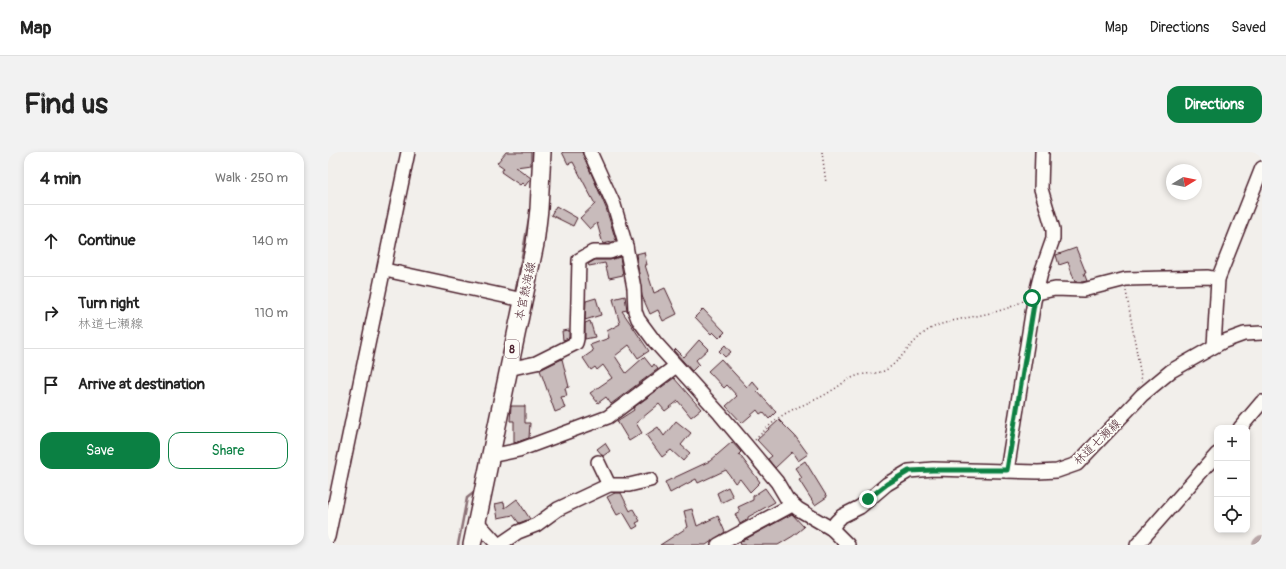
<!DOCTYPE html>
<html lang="en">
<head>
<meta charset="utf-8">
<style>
  body { margin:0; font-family:Pangolin,"Klee One",sans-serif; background:#f2f2f2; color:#222 }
  .controls { position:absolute; right:12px; bottom:12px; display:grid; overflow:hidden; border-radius:8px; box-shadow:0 2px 6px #0003 }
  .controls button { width:36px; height:36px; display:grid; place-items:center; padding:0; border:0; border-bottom:1px solid #e0e0e0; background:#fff; color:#222; font:20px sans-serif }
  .compass { position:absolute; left:838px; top:12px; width:36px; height:36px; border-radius:50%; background:#fff; box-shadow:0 2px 6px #0003; rotate:80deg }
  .stop { position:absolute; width:12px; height:12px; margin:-9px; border:3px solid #0b8043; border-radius:50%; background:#fff }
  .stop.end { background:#0b8043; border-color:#fff; box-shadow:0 1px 4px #0008 }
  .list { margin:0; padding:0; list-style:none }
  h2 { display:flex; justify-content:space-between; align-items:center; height:52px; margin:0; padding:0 16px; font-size:17px }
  h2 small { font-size:13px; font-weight:400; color:#767676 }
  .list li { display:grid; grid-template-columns:26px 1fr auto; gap:12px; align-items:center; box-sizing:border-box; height:72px; padding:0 16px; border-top:1px solid #e0e0e0 }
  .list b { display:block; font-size:15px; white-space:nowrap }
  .list p { margin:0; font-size:13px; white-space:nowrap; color:#767676 }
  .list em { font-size:13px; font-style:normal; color:#767676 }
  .actions { display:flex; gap:8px; padding:12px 16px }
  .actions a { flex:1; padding:9px 0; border:1px solid #0b8043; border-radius:12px; text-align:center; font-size:14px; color:#0b8043 }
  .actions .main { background:#0b8043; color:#fff }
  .icon { flex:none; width:22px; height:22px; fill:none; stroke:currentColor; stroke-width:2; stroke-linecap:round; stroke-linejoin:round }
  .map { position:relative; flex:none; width:934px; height:393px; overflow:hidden; border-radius:12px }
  header { display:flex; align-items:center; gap:24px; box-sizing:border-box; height:56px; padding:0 20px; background:#fff; border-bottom:1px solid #e0e0e0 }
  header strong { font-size:19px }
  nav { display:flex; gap:22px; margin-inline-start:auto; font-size:14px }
  .intro { display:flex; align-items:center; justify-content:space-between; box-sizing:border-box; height:96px; padding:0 24px }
  h1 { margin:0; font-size:28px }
  .button { padding:10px 18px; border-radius:12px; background:#0b8043; color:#fff; font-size:14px; font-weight:700 }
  main { display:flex; gap:24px; padding:0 24px }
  aside { flex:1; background:#fff; border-radius:12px; box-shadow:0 2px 6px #0003 }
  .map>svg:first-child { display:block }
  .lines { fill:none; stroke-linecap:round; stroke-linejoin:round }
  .stream { stroke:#8b6f75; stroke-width:2.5 }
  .river { stroke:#b7a5a6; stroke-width:16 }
  .building { fill:#c8bbbb; stroke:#4a1f2b }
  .minor-casing { stroke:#4a1f2b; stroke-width:16 }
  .major-casing { stroke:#4a1f2b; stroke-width:20 }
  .path { stroke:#4a1f2b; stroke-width:1.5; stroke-dasharray:1 3; stroke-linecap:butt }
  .minor { stroke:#fdfcf7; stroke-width:13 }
  .major { stroke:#fdfcf7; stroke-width:17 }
  .route { stroke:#0b8043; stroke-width:5 }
  .labels { text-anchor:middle; stroke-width:3.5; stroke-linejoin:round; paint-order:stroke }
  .shield { fill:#fdfcf7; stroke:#806168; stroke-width:1 }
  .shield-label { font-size:11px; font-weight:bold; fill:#4a1f2b }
  .street-label { font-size:12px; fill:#4a1f2b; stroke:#fdfcf7 }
</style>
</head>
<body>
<header>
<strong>Map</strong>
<nav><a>Map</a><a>Directions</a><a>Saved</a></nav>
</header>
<div class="intro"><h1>Find us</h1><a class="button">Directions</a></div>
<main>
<aside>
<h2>4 min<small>Walk · 250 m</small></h2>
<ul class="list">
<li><svg class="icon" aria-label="ahead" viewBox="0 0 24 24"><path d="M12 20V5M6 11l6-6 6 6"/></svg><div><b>Continue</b></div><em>140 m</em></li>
<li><svg class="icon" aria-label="right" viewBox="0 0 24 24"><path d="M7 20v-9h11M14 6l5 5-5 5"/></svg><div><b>Turn right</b><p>林道七瀬線</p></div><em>110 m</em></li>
<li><svg class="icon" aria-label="arrive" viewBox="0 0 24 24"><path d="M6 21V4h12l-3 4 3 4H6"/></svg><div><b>Arrive at destination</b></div></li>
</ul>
<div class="actions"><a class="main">Save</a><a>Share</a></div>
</aside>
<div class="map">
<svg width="934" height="393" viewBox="0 0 934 393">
  <rect width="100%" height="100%" fill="#f2efeb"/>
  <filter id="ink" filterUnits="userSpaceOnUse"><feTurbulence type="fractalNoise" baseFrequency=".025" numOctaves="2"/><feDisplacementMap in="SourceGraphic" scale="8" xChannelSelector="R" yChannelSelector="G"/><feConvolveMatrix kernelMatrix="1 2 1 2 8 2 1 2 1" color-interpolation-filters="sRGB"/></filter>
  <g filter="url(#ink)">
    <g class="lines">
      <g class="stream">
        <polyline points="187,142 203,56"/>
        <polyline points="156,297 159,280"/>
        <polyline points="130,393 139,346 148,339"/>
      </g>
      <polyline class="river" points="932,393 934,391"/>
    </g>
    <g class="building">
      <polygon points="178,0 203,0 203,13 188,15 203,26 197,34 194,31 192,33 173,20 176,16 169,11"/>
      <polygon points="234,0 254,0 278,56 288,89 275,92 269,71 262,77 252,66 267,52 245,10 240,12"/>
      <polygon points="228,54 249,66 245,74 223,63"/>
      <polygon points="748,96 758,121 756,121 759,129 754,130 747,130 740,110 731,113 728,103"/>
      <polygon points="316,100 319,113 317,113 326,141 337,136 349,162 335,169 330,158 322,162 314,144 308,102"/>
      <polygon points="292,105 295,123 281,126 277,111 261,114 260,112 267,108 282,108"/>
      <polygon points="297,144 299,158 294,159 321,199 310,206 301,193 287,204 298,221 316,205 324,215 326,212 330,217 283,252 278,245 270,251 262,241 284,226 275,213 269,218 267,215 263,218 255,206 265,199 262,193 281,186 279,179 292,172 285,147"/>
      <polygon points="268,146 273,163 257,168 258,149"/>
      <polygon points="375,157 397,180 391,186 385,180 383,182 367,165"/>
      <polygon points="262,169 267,185 257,187 257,171"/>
      <polygon points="241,178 241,186 235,188 234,179"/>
      <polygon points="371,188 380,197 368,208 371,212 364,219 346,199 348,197 356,205"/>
      <polygon points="397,193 403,200 397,205 391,199"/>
      <polygon points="234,207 241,235 237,236 239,244 233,245 237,256 227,260 212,218"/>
      <polygon points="393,207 419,235 424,229 431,237 429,239 448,260 441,267 435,260 432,262 429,258 414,271 398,254 409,244 399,233 396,236 380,219"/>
      <polygon points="346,226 373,257 363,265 350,249 337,259 331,252 308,271 314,281 301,289 289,269 306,258 305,256"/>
      <polygon points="183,254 197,254 197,271 202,271 201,286 186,291 186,269 182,269"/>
      <polygon points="451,268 467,284 480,302 470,309 464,300 447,316 440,307 444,304 429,288"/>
      <polygon points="348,269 363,281 353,293 362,301 355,309 343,298 334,305 318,283 330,275 336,284"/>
      <polygon points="404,290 413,300 411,302 432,330 422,340 412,327 407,331 398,318 370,331 368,327 342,341 337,330 382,309"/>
      <polygon points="277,291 282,299 275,304 269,297"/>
      <polygon points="477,309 499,345 487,353 471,328 474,326 467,316"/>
      <polygon points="400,335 405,345 393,351 389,341"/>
      <polygon points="437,336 447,350 420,365 420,367 412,372 407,362 412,359 410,355 425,348 425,344"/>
      <polygon points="287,341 293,341 302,359 305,357 312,369 308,371 310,374 305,377 295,360 289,363 279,345"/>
      <polygon points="189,347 202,367 191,371 185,363 170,366 167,352 176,350 177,356"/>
      <polygon points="364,357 369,374 390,364 397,380 378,393 332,393 360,375 356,359"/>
      <polygon points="464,362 476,375 465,384 450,393 413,393 412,390"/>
    </g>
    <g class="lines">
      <defs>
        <g id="minor">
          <polyline points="262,0 286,53 298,94 306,136 307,159 310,167 327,190 392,262 449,330 459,347 470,357 504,377 520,393"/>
          <polyline points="57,118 195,148"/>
          <polyline points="709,141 727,137 755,138 798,127 880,125 890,127"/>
          <polyline points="886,194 890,127 934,16"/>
          <polyline points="180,217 208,211 248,191 249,187 251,108 265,100 282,100 298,94"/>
          <polyline points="912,276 934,250"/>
          <polyline points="162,304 191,298 280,265 348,214"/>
          <polyline points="270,310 281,333"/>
          <polyline points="679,319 706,149 713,121 725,87 725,77 713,37 714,0"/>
          <polyline points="149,370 170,393"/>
          <polyline points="504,377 508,370 514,364 532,355 559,332 581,319 605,317 710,320 729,319 749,312 814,243 843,219 894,190 916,182 934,181"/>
          <polyline points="0,385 80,0"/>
          <polyline points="171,393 190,380 208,373 230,357 281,333 301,333 322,328"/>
          <polyline points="390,393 464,353"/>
          <polyline points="809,393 889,302"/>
        </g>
        <polyline id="major" points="144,393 207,92 211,57 214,0"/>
      </defs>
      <use href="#minor" class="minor-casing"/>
      <use href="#major" class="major-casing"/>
      <g class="path">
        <polyline points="494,0 498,31"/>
        <polyline points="798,139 814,230"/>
        <path d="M427 288C438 277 448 266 462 259 475 252 490 248 503 239 511 235 517 228 526 225 536 220 549 223 558 218 578 205 587 181 611 173 639 163 669 164 695 149"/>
      </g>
      <use href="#minor" class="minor"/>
      <use href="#major" class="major"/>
    </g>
  </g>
  <g class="lines" filter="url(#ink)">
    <polyline class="route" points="540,347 559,332 581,319 605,318 679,318 707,146 704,146"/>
  </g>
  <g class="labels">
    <rect class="shield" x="177" y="188" width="14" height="18" rx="3"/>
    <g class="shield-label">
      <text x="184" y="201">8</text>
    </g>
    <g class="street-label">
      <text transform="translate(197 139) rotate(-78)" y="4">本宮熱海線</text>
      <text transform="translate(769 290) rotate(-44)" y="4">林道七瀬線</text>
    </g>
  </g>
</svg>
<div class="controls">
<button>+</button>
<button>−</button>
<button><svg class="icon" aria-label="locate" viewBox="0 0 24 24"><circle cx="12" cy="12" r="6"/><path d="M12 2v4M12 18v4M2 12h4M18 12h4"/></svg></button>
</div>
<svg class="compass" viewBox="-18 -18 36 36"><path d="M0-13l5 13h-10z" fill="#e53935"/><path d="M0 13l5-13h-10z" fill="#767676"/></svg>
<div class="stop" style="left:704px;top:146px"></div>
<div class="stop end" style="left:540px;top:347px"></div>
</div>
</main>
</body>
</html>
